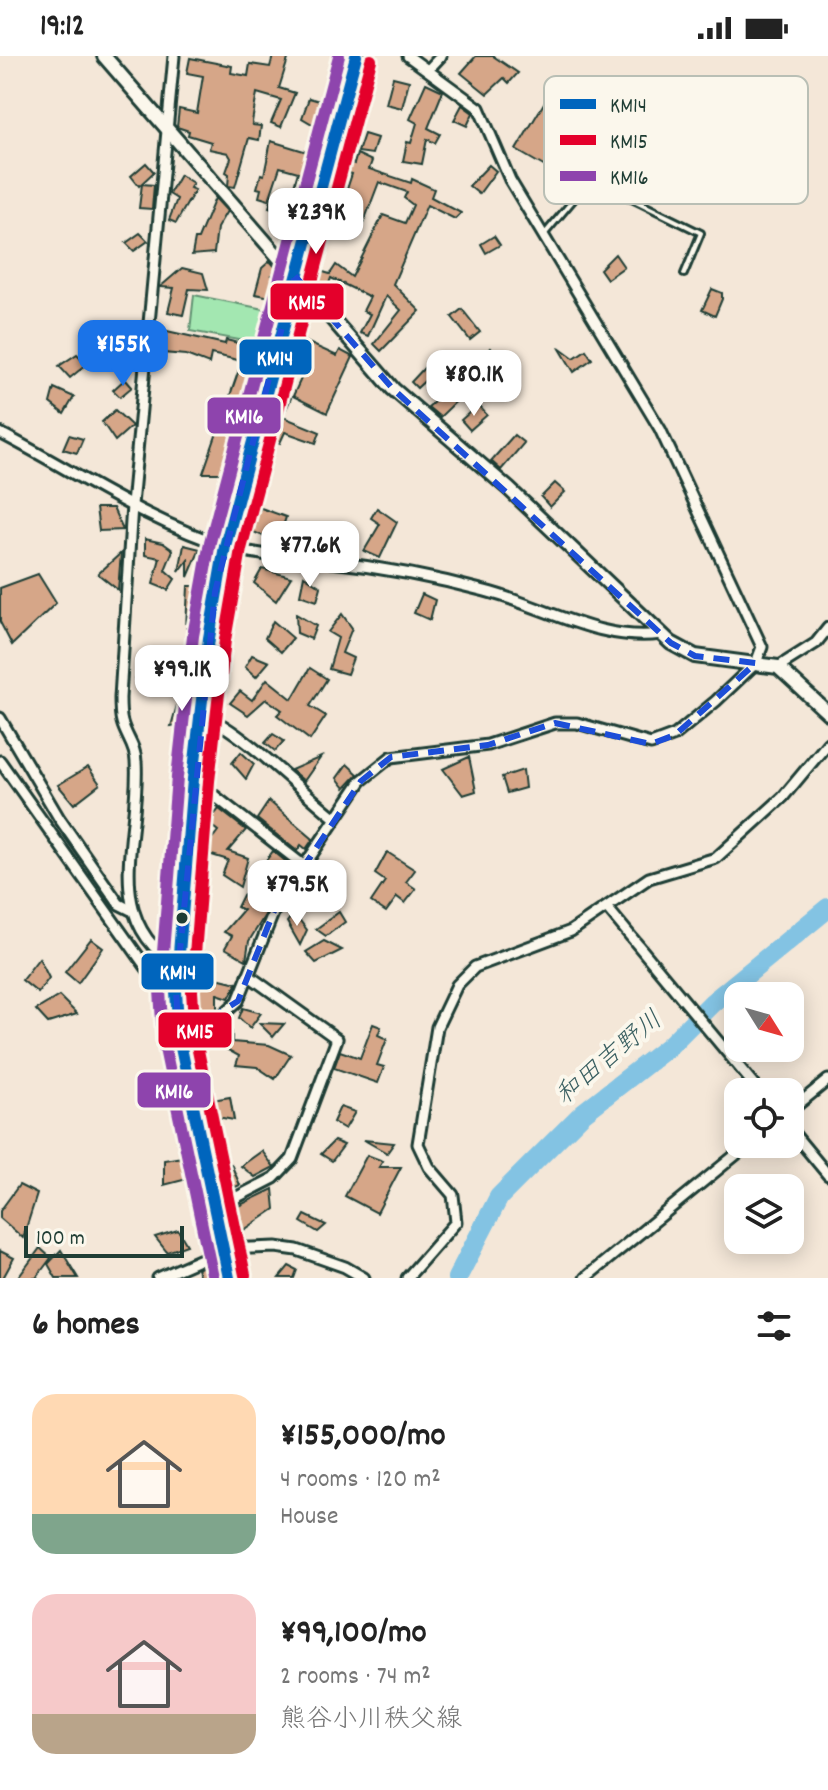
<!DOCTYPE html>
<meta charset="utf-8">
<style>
body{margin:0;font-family:Dekko,"Klee One",sans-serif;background:#f2f2f2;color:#222;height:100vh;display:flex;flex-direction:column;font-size:30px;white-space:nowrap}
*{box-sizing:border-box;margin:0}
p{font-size:26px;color:#767676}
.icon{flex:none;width:44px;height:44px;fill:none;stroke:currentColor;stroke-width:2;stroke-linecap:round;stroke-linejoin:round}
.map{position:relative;height:1222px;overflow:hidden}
.drawer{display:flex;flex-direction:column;background:#fff;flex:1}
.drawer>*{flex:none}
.needle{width:52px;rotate:127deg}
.tools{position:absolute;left:724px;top:926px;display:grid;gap:16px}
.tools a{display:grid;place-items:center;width:80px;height:80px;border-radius:16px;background:#fff;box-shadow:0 4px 20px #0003;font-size:40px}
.scale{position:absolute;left:24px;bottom:20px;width:160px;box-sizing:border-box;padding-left:8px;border:4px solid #1f3d34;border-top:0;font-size:22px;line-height:28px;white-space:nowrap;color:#1f3d34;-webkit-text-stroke:6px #fbf7ec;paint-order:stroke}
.price{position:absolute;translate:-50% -68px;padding:0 18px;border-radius:16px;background:#fff;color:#222;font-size:26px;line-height:52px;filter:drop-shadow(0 2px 4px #0008)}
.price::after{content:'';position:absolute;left:50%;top:48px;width:24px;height:18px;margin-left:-12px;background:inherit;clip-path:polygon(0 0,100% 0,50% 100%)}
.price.current{background:#1a73e8;color:#fff}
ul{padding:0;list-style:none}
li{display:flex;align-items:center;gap:24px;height:200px;padding:0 32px}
li span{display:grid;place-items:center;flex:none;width:224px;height:160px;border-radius:24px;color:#555}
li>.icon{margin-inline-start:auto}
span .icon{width:96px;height:96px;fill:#fffc;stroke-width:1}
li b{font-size:34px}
h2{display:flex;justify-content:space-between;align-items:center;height:96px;padding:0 32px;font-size:34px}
.status{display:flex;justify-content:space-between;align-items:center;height:56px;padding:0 40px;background:#fff;direction:ltr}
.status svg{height:22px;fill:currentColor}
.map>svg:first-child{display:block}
.green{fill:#a3e7b1;stroke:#619272;stroke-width:2}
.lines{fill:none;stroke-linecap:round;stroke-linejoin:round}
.river{stroke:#83c3e3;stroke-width:20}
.building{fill:#d6a688;stroke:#1f3d34;stroke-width:2}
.lane-casing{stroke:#1f3d34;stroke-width:10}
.street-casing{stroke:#1f3d34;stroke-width:15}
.secondary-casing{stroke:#1f3d34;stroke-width:18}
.primary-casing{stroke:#1f3d34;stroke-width:20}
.lane{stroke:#fbf7ec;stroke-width:4}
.street{stroke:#fbf7ec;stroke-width:9}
.secondary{stroke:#fbf7ec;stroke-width:12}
.primary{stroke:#fddcac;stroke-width:14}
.bus-1-casing{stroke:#fbf7ec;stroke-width:18}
.bus-2-casing{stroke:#fbf7ec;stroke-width:18}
.bus-3-casing{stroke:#fbf7ec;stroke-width:18}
.bus-1{stroke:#0065bd;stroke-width:12}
.bus-2{stroke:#e4002b;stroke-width:12}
.bus-3{stroke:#8e44ad;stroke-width:12}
.marked{fill:none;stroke:#1d4ed8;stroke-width:6;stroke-dasharray:16 10;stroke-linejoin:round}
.bus-dot{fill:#1f3d34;stroke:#fbf7ec;stroke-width:3}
.labels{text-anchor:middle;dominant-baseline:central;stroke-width:8;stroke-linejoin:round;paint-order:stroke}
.water-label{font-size:26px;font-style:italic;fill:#385e60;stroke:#fbf7ec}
.key{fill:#fbf7ec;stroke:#b9bfb5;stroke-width:2}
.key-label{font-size:22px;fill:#1f3d34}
.line-badge{stroke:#fbf7ec;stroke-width:3}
.badge-label{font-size:22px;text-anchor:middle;font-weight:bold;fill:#fff}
</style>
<div class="status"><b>19:12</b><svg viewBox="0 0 49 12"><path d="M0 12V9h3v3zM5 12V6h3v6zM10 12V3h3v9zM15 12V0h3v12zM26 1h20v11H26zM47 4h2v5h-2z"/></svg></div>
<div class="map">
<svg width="828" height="1222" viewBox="0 0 828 1222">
<rect width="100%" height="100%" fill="#f4e7d8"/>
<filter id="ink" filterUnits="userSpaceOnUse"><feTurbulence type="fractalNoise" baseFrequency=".0125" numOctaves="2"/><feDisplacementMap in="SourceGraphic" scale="16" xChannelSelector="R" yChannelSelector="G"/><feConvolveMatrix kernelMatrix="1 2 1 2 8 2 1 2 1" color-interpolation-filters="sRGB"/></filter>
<g filter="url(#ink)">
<path class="green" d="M194,239L274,255L261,288L190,275Z"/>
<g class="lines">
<path class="river" d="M457,1222L499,1141L583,1057L668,991L712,947L828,852"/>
</g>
<g class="building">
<path d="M273,0H289L279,32L295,37L281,71L271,67L281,44L257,37L252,66L253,69L261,70L259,84L249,82L235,131L228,130L229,118L226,116L231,102L228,97L209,93L211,86L188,79L189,75L177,71L179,53L197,57L203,20L187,17L190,2L232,10L231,17L248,20L250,8L270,11Z"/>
<path d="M476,0H493L518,17L509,27L504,22L487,38L461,17Z"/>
<path d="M393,21L409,25L402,52L386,48Z"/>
<path d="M330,24L339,26L331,55L326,53L319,72L302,62L309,42L323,46Z"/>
<path d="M426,27L443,35L428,72L440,78L435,87L427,83L422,108L403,105L407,86L411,87L417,67L410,63Z"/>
<path d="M550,37L583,56L570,77L587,87L566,123L516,94Z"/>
<path d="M462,49L473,57L467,70L454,64Z"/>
<path d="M364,78L377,82L372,98L358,96Z"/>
<path d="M271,85L317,99L305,148L290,143L298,116L280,111L269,144L259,141L261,133L257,132L261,118L264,119Z"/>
<path d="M357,98L372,105L369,113L411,127L412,123L434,133L431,141L461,157L455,163L427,149L393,228L420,255L381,295L374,288L401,254L386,240L368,280L360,277L370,258L363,255L370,241L331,222L326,236L318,232L320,225L307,221L310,212L330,218L336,209L352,221L383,159L405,167L413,149L404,142L407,136L379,126L360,176L323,163L326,153L331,155L335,143L343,145L352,118L336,113L339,104L354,108Z"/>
<path d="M146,107L154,116L139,130L131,120Z"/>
<path d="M489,109L496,115L479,138L469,130Z"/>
<path d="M180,119L193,127L190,132L195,134L176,167L169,164L177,143L169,138Z"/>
<path d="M142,128L154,129L152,153L139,152Z"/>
<path d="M273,139L285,143L282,155L269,151Z"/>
<path d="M215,142L227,155L217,172L214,197L192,199L195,183H198Z"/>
<path d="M140,177L148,185L134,195L126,187Z"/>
<path d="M494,180L500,189L486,197L481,188Z"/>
<path d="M316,187L323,189L316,213L310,212Z"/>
<path d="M615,198L624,211L607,223L600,213Z"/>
<path d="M270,205L278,214L272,219L285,225L281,238L272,236L271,241L255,238L262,212Z"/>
<path d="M182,212L203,217L208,234L189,233L183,259L168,256L174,232L160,231Z"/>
<path d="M712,233L722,237V243L715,260L702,254Z"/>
<path d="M462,253L480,276L470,284L452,261Z"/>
<path d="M167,275L225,288L226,284L242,288L240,296L260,308L256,330L248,328L228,417H203L242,305L211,298L209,308L186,299L163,297Z"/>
<path d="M295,281L337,300L340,294L353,301L327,357L293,340L304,316L287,310Z"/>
<path d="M559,291L574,302L586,294L592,303L574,316Z"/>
<path d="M490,292L499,299L491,309L482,302Z"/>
<path d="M77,298L87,308L70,322L59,310Z"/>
<path d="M130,300L137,309L126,319L117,309Z"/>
<path d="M425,311L432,318L417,332L411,326Z"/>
<path d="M471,312L479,318L476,326L440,361L428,351L453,330L452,325L464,313L468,317Z"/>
<path d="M125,323L132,331L120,341L113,334Z"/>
<path d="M54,332L74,341L64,358L50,347Z"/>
<path d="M278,337L291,342L283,361L320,376L316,387L285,376L280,387L264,381L276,351L273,350Z"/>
<path d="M478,349L487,359L470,374L461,364Z"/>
<path d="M115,354L132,370L115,385L102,366Z"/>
<path d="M69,379L83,383L77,397L63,393Z"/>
<path d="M514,379L524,387L501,414L491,405Z"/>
<path d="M555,427L565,436L550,451L541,441Z"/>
<path d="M96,452H113L123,474L99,475Z"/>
<path d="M261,452L286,461L278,486L246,473Z"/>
<path d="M377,452L397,466L380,502L364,495L380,468L371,462Z"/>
<path d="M145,483L163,487L173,494L165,514L175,523L168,534L153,528L160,502L145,499Z"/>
<path d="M184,489L200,493L188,521V504L179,516Z"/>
<path d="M121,497L118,534L98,518Z"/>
<path d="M262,513L291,521L276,545L254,527Z"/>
<path d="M38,518L56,547L12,589L0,566V532Z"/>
<path d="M304,520L321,531L317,545L300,539Z"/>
<path d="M188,530H197V550L204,554L200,573L186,572Z"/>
<path d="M422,538L435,544L430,564L414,557Z"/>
<path d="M296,558L316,570L311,583L297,577Z"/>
<path d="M342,558L352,572L342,597L353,602L347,618L329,613L338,582L328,576Z"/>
<path d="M273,565L293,582L281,596L265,582Z"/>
<path d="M252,599L269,606L256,621L245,611Z"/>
<path d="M170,603L174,627L135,624L140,607Z"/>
<path d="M310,612L327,623L310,650L326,660L310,684L277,659L282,654L266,643L248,659L230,647L240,635L252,644L267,623L292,643Z"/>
<path d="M179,642L191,648L189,667L171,670Z"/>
<path d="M273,678L284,685L275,695L265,687Z"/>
<path d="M241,696L254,708L246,723L232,707Z"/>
<path d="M321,701L304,725L291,714Z"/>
<path d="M469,701L476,735L463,739L443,713Z"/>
<path d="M347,708L358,718L345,732L337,722Z"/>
<path d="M88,711L100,728L74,748L58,729Z"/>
<path d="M523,714L525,732L507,737L502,721Z"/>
<path d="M269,745L313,783L306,793L301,789L297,795L257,763Z"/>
<path d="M219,753L246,774L228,795L248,802L240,831L222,819L228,804L202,796L218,775L208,767Z"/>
<path d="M273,795L294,812L249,885L246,904L225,892L232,880L224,876L243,854L237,851L243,839L262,848L265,816L260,813Z"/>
<path d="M387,796L415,814L406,826L416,833L405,847L397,841L386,856L371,846L385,825L375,818Z"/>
<path d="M339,856L345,866L326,880L316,873Z"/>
<path d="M294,857L307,874L300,889L287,866Z"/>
<path d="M91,883L103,892L78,927L65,916Z"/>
<path d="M324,885L342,894L316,907L306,896Z"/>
<path d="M192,896L210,897L208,920L237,927L229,942L217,938V954L212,959L188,967L197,916H194L195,910L191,909Z"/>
<path d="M39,902L49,922L38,937L22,924Z"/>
<path d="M59,940L77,958L48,967L36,954Z"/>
<path d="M243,952L261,957L250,972L239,962Z"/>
<path d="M259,967L284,968L273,981Z"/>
<path d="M373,968L381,971L378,979L387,983L377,1009L384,1011L378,1027L334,1012L340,995L360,1002Z"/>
<path d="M223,973L232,976V986L269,989L291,999L275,1023L257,1011L236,1009L239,1000L210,984Z"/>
<path d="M230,1041L234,1064L211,1060L212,1044Z"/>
<path d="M340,1051L355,1056L345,1073L333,1066Z"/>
<path d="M364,1084L394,1087L387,1097Z"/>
<path d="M334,1085L344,1089L332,1105L321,1098Z"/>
<path d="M262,1095L274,1111L255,1121L241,1110Z"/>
<path d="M367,1099L383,1105L379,1111H401L377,1157L345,1140Z"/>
<path d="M188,1100L191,1122L164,1129V1104Z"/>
<path d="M231,1108L240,1129L221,1137L218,1114Z"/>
<path d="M19,1129L37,1138L23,1182L0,1162V1155Z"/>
<path d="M273,1133L275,1153L244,1174L228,1155Z"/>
<path d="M305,1159L326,1169L318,1176L301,1166Z"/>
<path d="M178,1174L187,1189L167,1196L155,1181Z"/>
<path d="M40,1192L51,1202L36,1222H18Z"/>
<path d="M61,1194L78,1222H56L48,1208Z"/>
<path d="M0,1195L14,1202L3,1222H0Z"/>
<path d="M213,1206L218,1222H200L197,1213Z"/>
<path d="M289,1210L297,1214L294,1222H279Z"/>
</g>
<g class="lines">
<defs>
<path id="lane" d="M543,180L591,123L701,177L684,218"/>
<g id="street">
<path d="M174,0L132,449L120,642C120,650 120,659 122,666C126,681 136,691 136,706C141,776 99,863 177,909"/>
<path d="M428,14L441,0"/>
<path d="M0,377C74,415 147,466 228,491C260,500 291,501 324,505C378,511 433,521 485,535C541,549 602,587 661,578"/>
<path d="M778,611L816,587L828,572"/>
<path d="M200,659C232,665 304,738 334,761"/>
<path d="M0,662L59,762L119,848L131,854"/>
<path d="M0,705L146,911L160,928L176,935"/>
<path d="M193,723L303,809"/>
<path d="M608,853L760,1036"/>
<path d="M179,982L216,965L238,945L274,855L361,725L391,701L488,689L555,667H577L651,688L675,679L716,645L756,607L762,591L660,373L510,124L479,52L408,0"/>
<path d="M790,1055L828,1024"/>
<path d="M790,1073L828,1119"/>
<path d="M214,1153L274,1122L292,1103L337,983L248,919"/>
<path d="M158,1222L224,1193L276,1191L297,1194L345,1211L364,1222"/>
<path d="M407,1222L456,1166L453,1139L429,1111L418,1088L437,971L457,929L475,911L571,875L649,822L716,802L783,741L828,687"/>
<path d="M585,1222L749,1088"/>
</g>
<path id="secondary" d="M104,0L393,333L509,433L671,587L695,600L778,611L828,657"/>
<path id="primary" d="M229,1222L179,982L176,935L193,723L209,582L225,490L356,0"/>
</defs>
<use href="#lane" class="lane-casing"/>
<use href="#street" class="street-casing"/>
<use href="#secondary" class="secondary-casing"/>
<use href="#primary" class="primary-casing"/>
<use href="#lane" class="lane"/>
<use href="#street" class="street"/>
<use href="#secondary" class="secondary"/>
<use href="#primary" class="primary"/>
<defs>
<path id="bus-1" d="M229,1222L179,982L176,935L193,723L209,582L225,490L356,0"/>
<path id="bus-2" d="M245,1219L195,980L192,935L209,725L225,584L241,493L371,4"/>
<path id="bus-3" d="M213,1222L163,983L160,934L177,721L193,580L210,486L339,0"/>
</defs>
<use href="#bus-1" class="bus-1-casing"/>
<use href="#bus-2" class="bus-2-casing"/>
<use href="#bus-3" class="bus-3-casing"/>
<use href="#bus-1" class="bus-1"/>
<use href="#bus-2" class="bus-2"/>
<use href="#bus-3" class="bus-3"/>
</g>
</g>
<path class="marked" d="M295,220L393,333L671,587L695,600L756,607L675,679L651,688L555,667L488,689L391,701L361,725L274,855L238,945L179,982L176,935L215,536Z"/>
<circle class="bus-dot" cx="182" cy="862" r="7"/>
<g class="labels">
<g class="water-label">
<text transform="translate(610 1003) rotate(-40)">和田吉野川</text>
</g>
</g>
<rect x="544" y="20" width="264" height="128" rx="12" class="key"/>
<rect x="560" y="43" width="36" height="10" fill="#0065bd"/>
<rect x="560" y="79" width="36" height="10" fill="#e4002b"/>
<rect x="560" y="115" width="36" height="10" fill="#8e44ad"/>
<g class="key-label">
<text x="610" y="56">KM14</text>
<text x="610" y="92">KM15</text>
<text x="610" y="128">KM16</text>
</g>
<g class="line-badge">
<rect x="269" y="226" width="76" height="39" rx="8" fill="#e4002b"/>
<rect x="238" y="282" width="75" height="38" rx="8" fill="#0065bd"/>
<rect x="206" y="340" width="76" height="39" rx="8" fill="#8e44ad"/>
<rect x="140" y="896" width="75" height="39" rx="8" fill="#0065bd"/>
<rect x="157" y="955" width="76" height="38" rx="8" fill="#e4002b"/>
<rect x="136" y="1015" width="76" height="38" rx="8" fill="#8e44ad"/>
</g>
<g class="badge-label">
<text x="307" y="253">KM15</text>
<text x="275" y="309">KM14</text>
<text x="244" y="367">KM16</text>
<text x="178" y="923">KM14</text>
<text x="195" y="982">KM15</text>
<text x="174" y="1042">KM16</text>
</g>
</svg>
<div class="tools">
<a><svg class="needle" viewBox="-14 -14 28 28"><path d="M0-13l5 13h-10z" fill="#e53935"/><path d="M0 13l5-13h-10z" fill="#767676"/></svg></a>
<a><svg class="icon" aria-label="locate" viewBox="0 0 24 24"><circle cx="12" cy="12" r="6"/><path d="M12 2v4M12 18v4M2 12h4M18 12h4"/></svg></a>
<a><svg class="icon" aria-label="layers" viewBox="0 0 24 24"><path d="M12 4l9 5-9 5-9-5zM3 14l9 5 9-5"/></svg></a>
</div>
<div class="scale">100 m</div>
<b class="price" style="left:316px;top:200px">¥239K</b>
<b class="price current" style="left:123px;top:332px">¥155K</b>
<b class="price" style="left:474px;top:362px">¥80.1K</b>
<b class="price" style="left:310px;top:533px">¥77.6K</b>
<b class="price" style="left:182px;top:657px">¥99.1K</b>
<b class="price" style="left:297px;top:872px">¥79.5K</b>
</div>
<section class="drawer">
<h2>6 homes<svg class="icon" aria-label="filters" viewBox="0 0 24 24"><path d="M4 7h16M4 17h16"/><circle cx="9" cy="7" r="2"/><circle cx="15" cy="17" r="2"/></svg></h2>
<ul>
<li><span style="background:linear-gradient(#ffd9b3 75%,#7fa58c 0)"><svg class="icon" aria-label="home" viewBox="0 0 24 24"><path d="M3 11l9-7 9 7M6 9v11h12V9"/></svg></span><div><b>¥155,000/mo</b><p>4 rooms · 120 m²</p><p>House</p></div></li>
<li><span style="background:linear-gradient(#f6c9c9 75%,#b9a48a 0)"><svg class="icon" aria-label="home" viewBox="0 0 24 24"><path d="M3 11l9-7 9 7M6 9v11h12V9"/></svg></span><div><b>¥99,100/mo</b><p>2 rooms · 74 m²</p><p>熊谷小川秩父線</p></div></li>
</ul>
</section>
